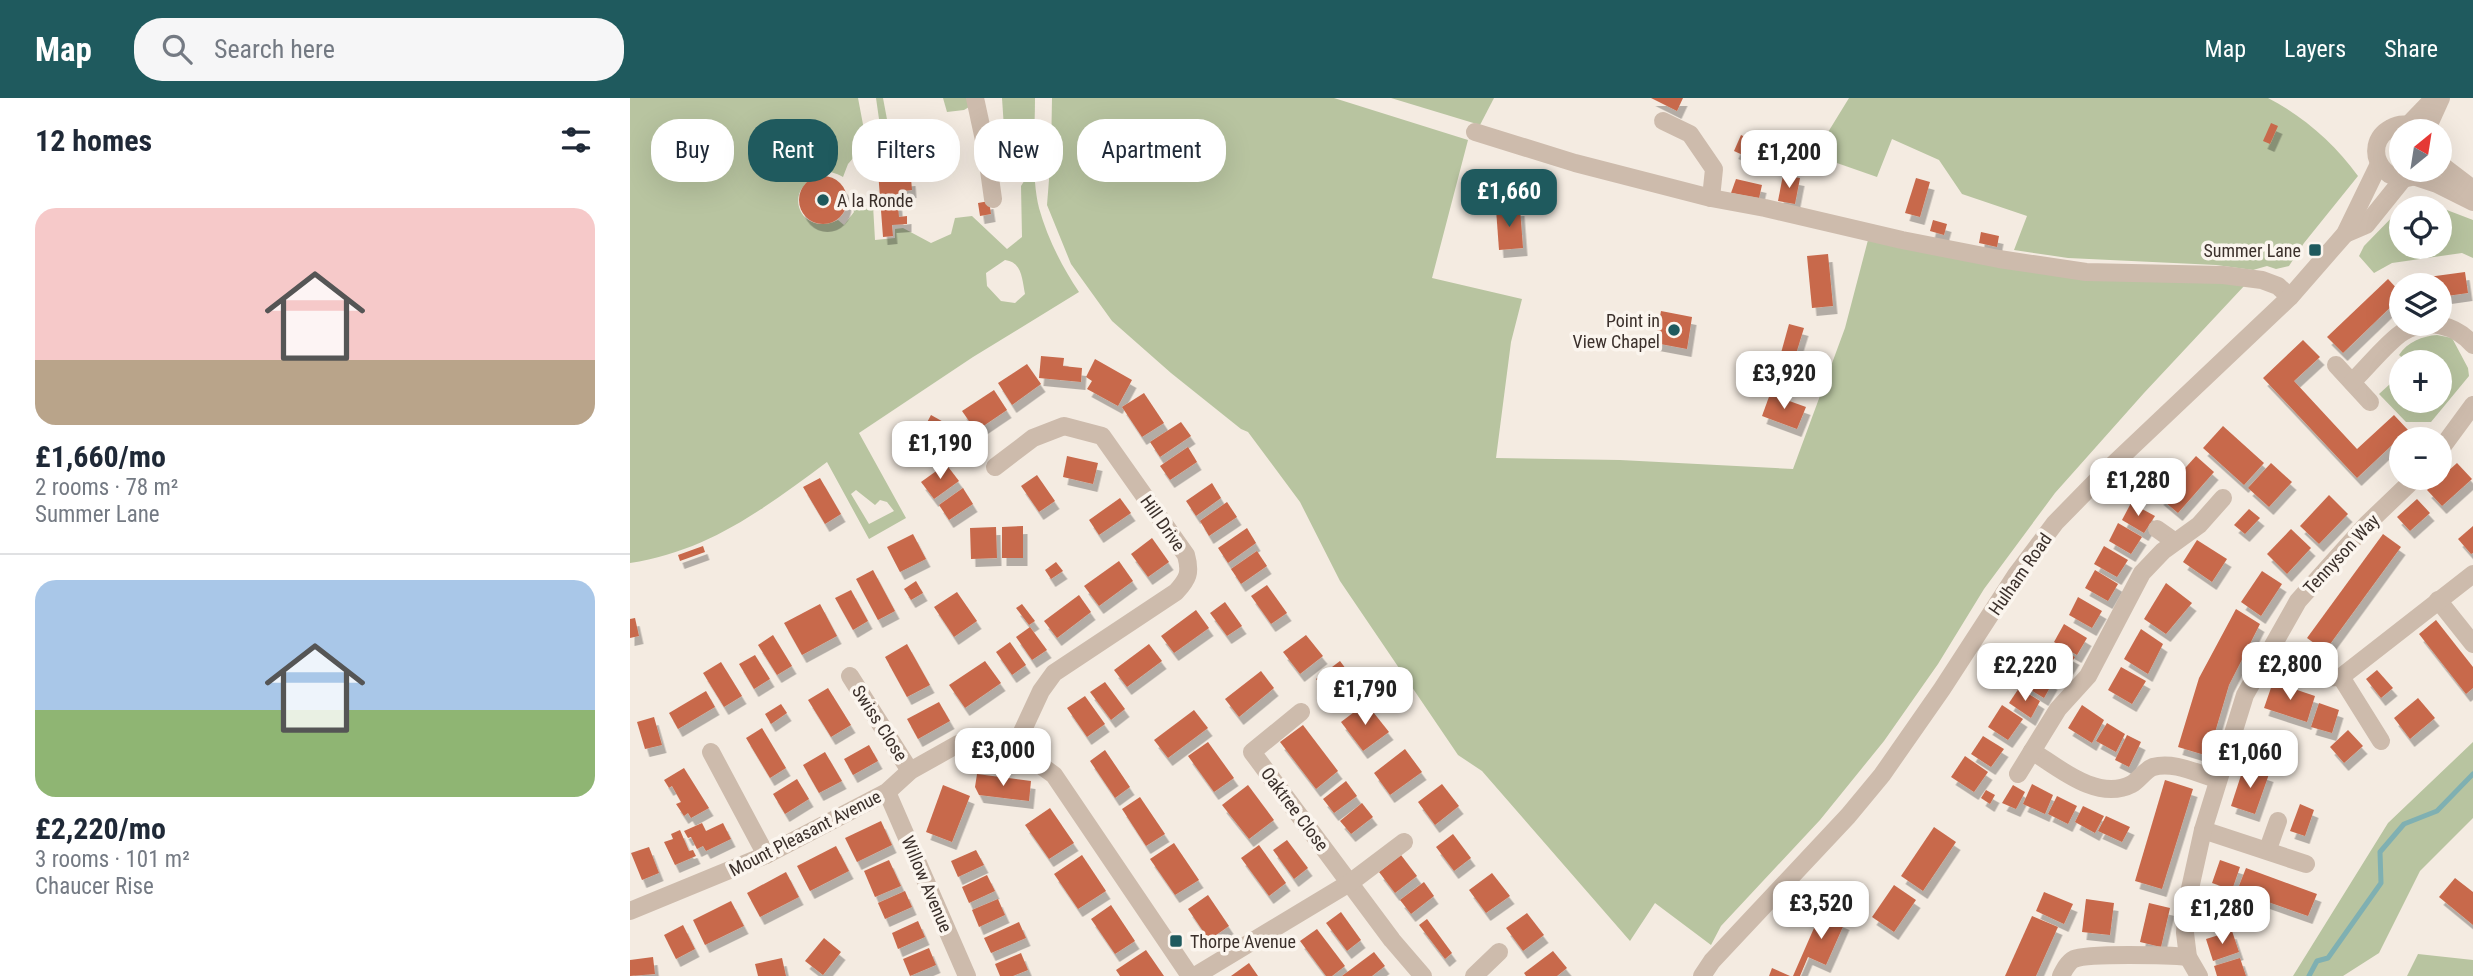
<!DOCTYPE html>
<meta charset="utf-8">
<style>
body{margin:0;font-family:"Roboto Condensed",sans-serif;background:#f6f6f7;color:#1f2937;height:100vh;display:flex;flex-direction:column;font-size:26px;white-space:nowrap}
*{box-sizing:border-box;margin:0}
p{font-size:23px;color:#747a83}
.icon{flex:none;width:38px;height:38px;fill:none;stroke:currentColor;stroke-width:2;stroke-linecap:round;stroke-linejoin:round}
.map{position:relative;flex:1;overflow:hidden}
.sheet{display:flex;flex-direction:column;background:#fff;width:630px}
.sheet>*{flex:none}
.guide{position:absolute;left:21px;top:21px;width:665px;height:63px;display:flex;gap:14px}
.needle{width:46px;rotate:30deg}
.controls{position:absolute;left:1759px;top:21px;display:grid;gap:14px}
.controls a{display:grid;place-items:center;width:63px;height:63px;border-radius:50%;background:#fff;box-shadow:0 7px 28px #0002;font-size:35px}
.price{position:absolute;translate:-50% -60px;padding:0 16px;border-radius:14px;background:#fff;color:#222;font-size:23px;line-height:46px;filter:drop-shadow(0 2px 4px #0008)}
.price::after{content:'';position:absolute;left:50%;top:42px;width:21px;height:16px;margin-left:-10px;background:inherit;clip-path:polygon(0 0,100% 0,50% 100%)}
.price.active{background:#1f5a5e;color:#fff}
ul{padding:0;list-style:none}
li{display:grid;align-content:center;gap:14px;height:371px;padding:0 35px}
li+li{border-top:2px solid #e0e1e3}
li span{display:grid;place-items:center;height:217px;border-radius:21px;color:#555}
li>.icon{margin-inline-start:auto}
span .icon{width:126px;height:126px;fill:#fffc;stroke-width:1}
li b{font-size:30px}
h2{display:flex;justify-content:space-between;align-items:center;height:84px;padding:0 35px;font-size:30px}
.chip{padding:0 24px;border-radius:28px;background:#fff;box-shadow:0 7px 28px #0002;font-size:24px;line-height:63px}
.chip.active{background:#1f5a5e;color:#fff}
header{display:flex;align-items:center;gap:42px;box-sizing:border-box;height:98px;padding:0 35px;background:#1f5a5e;color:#fff}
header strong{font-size:33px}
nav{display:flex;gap:38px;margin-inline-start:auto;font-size:24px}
.search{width:490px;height:63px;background:#f6f6f7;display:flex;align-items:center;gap:18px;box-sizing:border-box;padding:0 24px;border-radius:28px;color:#747a83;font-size:26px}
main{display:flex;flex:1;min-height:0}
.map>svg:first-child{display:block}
.green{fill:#b8c4a0;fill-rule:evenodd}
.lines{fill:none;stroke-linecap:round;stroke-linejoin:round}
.stream{stroke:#7fb0b2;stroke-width:5}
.building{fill:#c8694b;filter:url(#shadow)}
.minor{stroke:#cdbbac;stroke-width:18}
.poi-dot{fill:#1f5a5e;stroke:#fbf5ee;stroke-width:2.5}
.labels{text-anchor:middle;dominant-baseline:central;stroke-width:7;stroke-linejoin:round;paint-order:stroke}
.poi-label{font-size:18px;fill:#3b302b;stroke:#fbf5ee;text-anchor:start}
.street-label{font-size:18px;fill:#3b302b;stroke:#fbf5ee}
</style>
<header>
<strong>Map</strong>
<div class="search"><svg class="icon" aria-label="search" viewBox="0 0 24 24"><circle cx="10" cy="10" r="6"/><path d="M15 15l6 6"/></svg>Search here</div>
<nav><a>Map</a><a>Layers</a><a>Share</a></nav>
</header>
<main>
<section class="sheet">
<h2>12 homes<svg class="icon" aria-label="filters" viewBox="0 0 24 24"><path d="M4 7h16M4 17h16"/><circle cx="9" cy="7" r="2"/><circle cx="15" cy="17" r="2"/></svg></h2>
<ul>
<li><span style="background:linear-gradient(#f6c9c9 70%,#b9a48a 0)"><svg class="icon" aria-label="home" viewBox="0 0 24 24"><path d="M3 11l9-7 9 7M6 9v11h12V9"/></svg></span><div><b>£1,660/mo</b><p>2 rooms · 78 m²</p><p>Summer Lane</p></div></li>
<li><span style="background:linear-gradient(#a9c7e8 60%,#8fb573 0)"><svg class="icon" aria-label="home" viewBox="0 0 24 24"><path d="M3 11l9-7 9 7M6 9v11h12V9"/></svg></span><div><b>£2,220/mo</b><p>3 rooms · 101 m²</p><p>Chaucer Rise</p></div></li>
</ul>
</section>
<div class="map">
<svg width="1843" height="878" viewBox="0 0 1843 878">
<defs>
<filter id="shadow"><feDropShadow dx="4.5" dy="8" stdDeviation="0" flood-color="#0004"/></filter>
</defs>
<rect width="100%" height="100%" fill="#f4ebe1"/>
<g class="green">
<path d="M0,0H228L235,37L231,51L218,66L213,79C201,73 199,73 188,78C150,93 172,140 208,122L214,127L224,114L222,109L230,106L243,107L245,142L265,140V131L273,130L301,145L321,136L325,120L342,118L377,151L392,139L391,88L398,77L368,63L363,49L374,30L372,0H405C405,34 401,77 409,110C417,139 432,169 449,194L343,259L229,335L276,420L239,441L197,364C135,410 79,453 0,465ZM375,162C392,164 392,181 395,196L385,205L371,203L357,188L356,175ZM226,392L245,407L250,402L257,404L264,413L239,426L221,396Z"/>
<path d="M246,0H253L259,32L276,30L273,47L254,56Z"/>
<path d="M313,0H354L334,12L317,14Z"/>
<path d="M422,0H704L838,42L802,180L892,201L881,244L866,360L990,362L1163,371L1215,230L1238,142L1615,187L1514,295L1425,395L1354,491L1308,566L1254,643L1190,722L1091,828L1081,847L1025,805L1000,843L852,673L828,657L710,483L670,404L618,334L611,331L541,275L482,223L441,166L417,107L421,56Z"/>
<path d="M761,0H864L850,27Z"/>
<path d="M1219,0H1638C1673,18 1705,46 1728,78L1674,145L1659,168L1646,171L1637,168L1623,172L1586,167L1438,160L1384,152L1397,118L1332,96L1309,62L1262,41L1247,79L1184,57Z"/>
<path d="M1771,41V66L1764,63L1760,53L1764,44Z"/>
<path d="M1796,104L1843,122V160L1832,155L1762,165L1744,175L1729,158L1734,148L1773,108ZM1771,110H1810V149H1771Z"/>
<path d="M1807,237L1822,240L1838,270L1839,278L1801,324H1776L1749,296L1771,276V303H1810V264H1777L1769,257C1777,244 1793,238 1807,237Z"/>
<path d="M1843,644V720L1790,773L1749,855L1713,878H1663L1758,725Z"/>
<path d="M1788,856L1843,862V878H1777Z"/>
</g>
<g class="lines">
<path class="stream" d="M1679,878L1687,863L1698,860L1751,785L1750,754L1774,726L1807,713L1843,676"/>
</g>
<g class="building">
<path d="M1021,0H1053L1047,13Z"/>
<path d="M1641,25L1648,28L1640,46L1633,43Z"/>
<path d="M1111,37L1123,43L1115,58L1104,53Z"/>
<path d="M266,71L267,81L281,80L282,92L273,93V98H267L269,119L277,118V126L262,127L263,138L253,139L248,73Z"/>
<path d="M1153,77L1170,80L1165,106L1148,103Z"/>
<circle cx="193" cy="102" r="24"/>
<path d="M1286,80L1300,84L1290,119L1275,115Z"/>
<path d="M1106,81L1132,87L1129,100L1101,95Z"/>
<path d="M359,103L361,116L350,118L348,105Z"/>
<path d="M890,110L893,150L869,152L866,111Z"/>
<path d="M1303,122L1317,126L1314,137L1300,133Z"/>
<path d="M1351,134L1369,138L1367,149L1349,145Z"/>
<path d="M1198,156L1203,208L1182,210L1177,158Z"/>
<path d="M1835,174L1838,195L1810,199V187H1777L1776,182Z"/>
<path d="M1758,181L1771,195V199L1713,255L1697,239Z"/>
<path d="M1031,213L1062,219L1057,251L1025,245Z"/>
<path d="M1159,226L1174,230L1165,259L1151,255Z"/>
<path d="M1673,242L1690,259L1664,283L1727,351L1764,317L1778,332L1727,380L1633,280Z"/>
<path d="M411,258L434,260L433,268L452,270L451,284L409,280Z"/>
<path d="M465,261L502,282L488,308L457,291L462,283L456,279Z"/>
<path d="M397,266L411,286L382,307L368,285Z"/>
<path d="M364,292L377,312L346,333L332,313Z"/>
<path d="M514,295L534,325L512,339L492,309Z"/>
<path d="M1140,296L1176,309L1167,331L1132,318Z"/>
<path d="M301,317L326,331L312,358L286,345Z"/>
<path d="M551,324L561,338L530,359L520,344Z"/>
<path d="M1593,328L1634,365L1614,387L1573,350Z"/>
<path d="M558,349L567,364L540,382L530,368Z"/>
<path d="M437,358L468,365L463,386L433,379Z"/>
<path d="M1566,358L1584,374L1548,415L1529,399Z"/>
<path d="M1641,365L1662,384L1639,409L1618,390Z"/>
<path d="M1827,365L1842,381L1812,408L1797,392Z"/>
<path d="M316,366L329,383L304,401L291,384Z"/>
<path d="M407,377L425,403L409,414L391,388Z"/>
<path d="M190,380L211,416L195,426L173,389Z"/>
<path d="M582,385L591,400L566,418L556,403Z"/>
<path d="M333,390L343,406L319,422L309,407Z"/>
<path d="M1699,397L1718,416L1689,446L1670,428Z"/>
<path d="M490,400L501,415L469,437L459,422Z"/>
<path d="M1787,401L1800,415L1780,433L1767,419Z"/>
<path d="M597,404L607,419L579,438L570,423Z"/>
<path d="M1501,405L1525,418L1514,435L1492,422Z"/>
<path d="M1619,411L1630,420L1615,436L1604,427Z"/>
<path d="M1488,425L1512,439L1501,456L1479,443Z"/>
<path d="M393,428V460H372V429Z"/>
<path d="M1843,428V455L1841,456L1828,441Z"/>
<path d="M366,429L367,460L341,461L340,430Z"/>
<path d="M617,430L626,445L598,465L588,450Z"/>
<path d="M1661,431L1681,450L1657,476L1637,456Z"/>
<path d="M283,436L296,461L270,474L257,449Z"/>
<path d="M1753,436L1771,449L1695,553L1677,540Z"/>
<path d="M522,440L539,464L518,479L501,456Z"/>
<path d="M1567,442L1597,461L1582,484L1553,464Z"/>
<path d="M73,448L75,454L50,463L48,457Z"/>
<path d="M1474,448L1498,462L1487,479L1464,466Z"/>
<path d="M627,453L637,468L611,486L601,471Z"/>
<path d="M489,463L503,483L469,508L454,488Z"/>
<path d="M426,464L433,473L421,481L415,472Z"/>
<path d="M243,472L265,513L248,522L226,481Z"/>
<path d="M1465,472L1488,486L1478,503L1455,490Z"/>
<path d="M1632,473L1652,486L1631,518L1611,504Z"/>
<path d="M286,483L293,495L281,502L274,491Z"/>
<path d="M1536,485L1562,505L1536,536L1514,521Z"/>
<path d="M637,487L657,515L641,526L621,498Z"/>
<path d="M221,492L238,523L223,532L205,500Z"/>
<path d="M327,494L347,523L324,539L304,509Z"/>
<path d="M449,497L461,514L427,540L414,523Z"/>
<path d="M1448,499L1472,513L1462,530L1439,517Z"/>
<path d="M595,504L612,528L597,538L580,515Z"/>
<path d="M190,506L207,538L172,557L154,525Z"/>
<path d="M392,506L405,523L399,527L386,510Z"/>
<path d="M1606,511L1630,526L1599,587L1578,658L1548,649L1569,580Z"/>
<path d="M566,512L579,530L544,555L531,538Z"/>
<path d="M5,520L9,538L0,540V521Z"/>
<path d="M1806,522L1843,569V590L1836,596L1789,536Z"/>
<path d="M1434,526L1457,540L1447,557L1424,544Z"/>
<path d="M400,529L417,552L402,562L386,539Z"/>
<path d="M1511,531L1533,546L1518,576L1494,561Z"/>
<path d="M143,537L162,568L147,577L128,547Z"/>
<path d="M676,537L693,558L670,576L653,554Z"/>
<path d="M380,544L396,567L382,577L366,554Z"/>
<path d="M277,546L300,587L277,599L255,559Z"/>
<path d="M519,546L532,563L497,589L484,572Z"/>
<path d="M1421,546L1445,559L1434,576L1412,561Z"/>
<path d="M125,557L140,581L124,591L109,566Z"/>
<path d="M355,563L371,585L335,610L319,587Z"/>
<path d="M710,563L725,583L701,601L686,581Z"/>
<path d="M91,564L112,598L94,609L73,575Z"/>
<path d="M1491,569L1516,583L1502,606L1478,592Z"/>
<path d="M1401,570L1423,584L1414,600L1391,586Z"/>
<path d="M1747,572L1763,590L1751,600L1736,581Z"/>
<path d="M631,573L644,590L609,619L595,601Z"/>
<path d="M475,584L495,611L481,622L460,594Z"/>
<path d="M1643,584L1685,598L1677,624L1634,610Z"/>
<path d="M198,590L221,627L201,639L178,602Z"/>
<path d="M1389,590L1410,603L1401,620L1379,605Z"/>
<path d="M76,593L85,609L48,631L39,615Z"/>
<path d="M455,598L475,626L457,639L437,610Z"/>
<path d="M1788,600L1805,620L1780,641L1764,620Z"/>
<path d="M309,604L320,623L288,641L277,621Z"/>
<path d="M736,605L759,634L733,653L711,624Z"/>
<path d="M1689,605L1709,612L1702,635L1681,629Z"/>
<path d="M151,606L157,615L141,626L135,616Z"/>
<path d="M1372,607L1393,621L1378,642L1358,629Z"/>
<path d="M1452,607L1474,622L1462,645L1438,630Z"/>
<path d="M564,612L578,630L538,660L524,642Z"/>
<path d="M24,619L32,647L15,651L7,624Z"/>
<path d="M1477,625L1495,636L1486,654L1466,643Z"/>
<path d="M673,627L708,673L686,691L650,644Z"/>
<path d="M132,630L156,670L140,680L116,640Z"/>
<path d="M1718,632L1733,648L1714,665L1700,649Z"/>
<path d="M1497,637L1511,644L1499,669L1485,662Z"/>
<path d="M1353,638L1374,651L1361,669L1341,656Z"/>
<path d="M578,644L604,680L584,694L558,658Z"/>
<path d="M1620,644L1644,653L1640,666L1615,658Z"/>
<path d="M239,647L248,663L223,677L214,661Z"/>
<path d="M775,651L792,674L760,697L744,675Z"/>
<path d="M475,652L500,689L485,700L460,663Z"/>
<path d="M195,654L212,683L189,695L173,667Z"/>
<path d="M1335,658L1358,674L1344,694L1321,679Z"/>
<path d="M1614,668L1639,676L1625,716L1601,708Z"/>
<path d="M54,670L79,710L61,720L58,715L54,718L46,706L51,704L42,688L39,690L34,682Z"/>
<path d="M347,676L401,683L399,703L349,697L345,689Z"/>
<path d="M167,681L179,701L155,716L143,696Z"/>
<path d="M1535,682L1563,691L1532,791L1505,783Z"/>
<path d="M716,683L727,698L704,715L693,701Z"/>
<path d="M812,686L829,708L805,727L788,704Z"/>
<path d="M1402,686L1423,697L1415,716L1393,706Z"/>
<path d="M313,687L340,698L322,744L296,734Z"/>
<path d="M618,687L644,722L619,741L592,707Z"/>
<path d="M1383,687L1395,694L1386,711L1372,705Z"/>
<path d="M1356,692L1365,697L1360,706L1351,700Z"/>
<path d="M1427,698L1447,708L1438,726L1418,716Z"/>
<path d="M510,699L535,736L516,748L492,711Z"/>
<path d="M732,705L743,719L721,736L710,723Z"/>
<path d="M1670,706L1684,712L1675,738L1660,733Z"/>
<path d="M1453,708L1474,718L1465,735L1445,724Z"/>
<path d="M420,710L444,745L419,761L395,727Z"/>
<path d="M1476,718L1500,729L1492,744L1468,733Z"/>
<path d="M251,723L262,747L227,764L215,740Z"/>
<path d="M72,725L76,733L93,725L101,741L76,753L73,748L67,751L61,739L58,740L54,733Z"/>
<path d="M1304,729L1326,744L1293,793L1271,778Z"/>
<path d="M50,732L59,753L63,752L66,758L45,767L34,744L43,741L41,736Z"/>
<path d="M823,736L841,760L824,773L806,749Z"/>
<path d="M657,742L678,770L664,781L643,752Z"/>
<path d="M544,745L569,782L545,797L520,761Z"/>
<path d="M629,747L656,785L639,798L611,760Z"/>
<path d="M206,748L219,773L180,793L167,768Z"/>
<path d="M19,749L29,775L12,782L1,755Z"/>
<path d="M346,752L354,767L328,779L321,763Z"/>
<path d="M452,757L476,793L448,811L424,776Z"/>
<path d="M771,757L787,778L765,795L749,774Z"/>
<path d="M259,762L271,788L245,799L234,773Z"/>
<path d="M1590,762L1610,769L1602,792L1582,785Z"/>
<path d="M1616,770L1687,796L1678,818L1607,793Z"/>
<path d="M156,774L169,799L130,819L117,795Z"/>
<path d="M862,775L880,798L856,815L839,792Z"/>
<path d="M357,777L365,793L339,805L332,789Z"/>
<path d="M1825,780L1843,794V827L1809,799Z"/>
<path d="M794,784L804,798L781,816L770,802Z"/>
<path d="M1264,787L1286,802L1264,834L1242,819Z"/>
<path d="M275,793L282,809L255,821L248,805Z"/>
<path d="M1414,794L1443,806L1434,826L1406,813Z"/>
<path d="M578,797L599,828L579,842L558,811Z"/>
<path d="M368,801L375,817L349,829L342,812Z"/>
<path d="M1456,801L1484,805L1480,837L1452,834Z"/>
<path d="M101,803L114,828L75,847L63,822Z"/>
<path d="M1519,805L1540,810L1531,849L1510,844Z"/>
<path d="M481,807L505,843L485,856L461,821Z"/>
<path d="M711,814L731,842L717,853L696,825Z"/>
<path d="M1191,814L1215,824L1196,867L1178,859L1170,878H1163Z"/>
<path d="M897,815L914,837L893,853L876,830Z"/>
<path d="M1402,818L1428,829L1406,878H1375Z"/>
<path d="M797,821L822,855L815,861L789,827Z"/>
<path d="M288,823L295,839L268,851L262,835Z"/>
<path d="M389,824L396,840L361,855L354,840Z"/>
<path d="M53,827L65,851L46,861L34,837Z"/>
<path d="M687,831L715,868L702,878H696L670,843Z"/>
<path d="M1602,833L1609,854L1583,863L1576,841Z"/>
<path d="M194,840L211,854L193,877L175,863Z"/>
<path d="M299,850L306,867L280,878L273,861Z"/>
<path d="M516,852L534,878H490L486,872Z"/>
<path d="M923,853L937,870L927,878H896L894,875Z"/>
<path d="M744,854L755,868L742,878H712Z"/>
<path d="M391,855L398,872L383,878H370L365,866Z"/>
<path d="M23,859L25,876L0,878V862Z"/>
<path d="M152,860L156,878H128L125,866Z"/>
<path d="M1610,860L1616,878H1587L1584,868Z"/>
<path d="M619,865L628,878H601Z"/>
<path d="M1142,870L1160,878H1139Z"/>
</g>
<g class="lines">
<g class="minor">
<path d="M345,0L356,51L363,101"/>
<path d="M1033,23L1060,36L1084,71L1081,100"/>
<path d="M1779,26L1804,0"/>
<path d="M1792,33C1782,26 1771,24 1761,30C1727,48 1757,100 1795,72"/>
<path d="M1796,33L1811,0"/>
<path d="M845,34L945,65L1081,100L1135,110L1272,142L1369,161L1456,174L1593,177L1632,182L1648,188L1660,199"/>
<path d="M1810,66L1843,91"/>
<path d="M1786,79L1807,86L1843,104"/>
<path d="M1715,136L1736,127L1773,81"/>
<path d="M1706,267L1740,304"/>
<path d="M1722,284C1736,271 1758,243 1773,234C1797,219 1826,227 1843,247"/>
<path d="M1810,352L1843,307"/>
<path d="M365,369L403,340L434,328L472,338L556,457C561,475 558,481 546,494L424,575L411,593L385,649"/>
<path d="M1527,431L1544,443"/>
<path d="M1808,502L1843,546"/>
<path d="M1633,564L1685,580L1711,579L1843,476"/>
<path d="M220,578L280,673"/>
<path d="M1711,579L1751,643"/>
<path d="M671,614L622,654L762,842L793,878"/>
<path d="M1402,653C1429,670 1468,704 1502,686C1509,682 1515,672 1523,669C1544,663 1568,676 1587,681"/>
<path d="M81,654L136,757"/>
<path d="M1388,676L1428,611L1458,578L1512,475L1533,453L1569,427L1593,400"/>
<path d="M257,694L337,878"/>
<path d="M1573,732L1676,766"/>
<path d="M1638,751L1648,723"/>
<path d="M0,813L136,757L257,694L280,673L328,646L351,641L385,649L424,677L560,878"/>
<path d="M565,878L721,784L774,744"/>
<path d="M844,878L869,854"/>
<path d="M1072,878L1082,863L1218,718L1252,677L1312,591L1386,477L1425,425L1471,378L1660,199L1715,136L1749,66"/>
<path d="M1431,878C1434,872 1438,864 1444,861C1457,855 1540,857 1558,859"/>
<path d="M1569,878L1558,859L1555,835L1557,804L1573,732L1615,597L1668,503L1737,426L1785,380"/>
</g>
</g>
<g class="poi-dot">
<circle cx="193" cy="102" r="7"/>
<rect x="1678" y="145" width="14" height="14" rx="3.5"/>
<circle cx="1044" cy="232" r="7"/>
<rect x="539" y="836" width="14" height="14" rx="3.5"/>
</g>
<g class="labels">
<g class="poi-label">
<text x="207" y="102">A la Ronde</text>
<text x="1671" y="152" text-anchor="end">Summer Lane</text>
<text x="1030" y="222" text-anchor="end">Point in<tspan x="1030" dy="21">View Chapel</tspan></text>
<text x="560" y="843">Thorpe Avenue</text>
</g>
<g class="street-label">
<text transform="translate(533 425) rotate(55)">Hill Drive</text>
<text transform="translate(1711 456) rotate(-47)">Tennyson Way</text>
<text transform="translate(1390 476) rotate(-55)">Hulham Road</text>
<text transform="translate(250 625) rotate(57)">Swiss Close</text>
<text transform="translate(665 711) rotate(53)">Oaktree Close</text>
<text transform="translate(175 735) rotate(-27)">Mount Pleasant Avenue</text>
<text transform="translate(297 786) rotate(67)">Willow Avenue</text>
</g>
</g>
</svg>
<div class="controls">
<a><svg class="needle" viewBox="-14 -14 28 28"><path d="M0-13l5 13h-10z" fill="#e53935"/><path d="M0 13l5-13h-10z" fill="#747a83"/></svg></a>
<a><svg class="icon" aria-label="locate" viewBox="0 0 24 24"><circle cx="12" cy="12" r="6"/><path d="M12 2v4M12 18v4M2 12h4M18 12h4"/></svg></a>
<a><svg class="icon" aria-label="layers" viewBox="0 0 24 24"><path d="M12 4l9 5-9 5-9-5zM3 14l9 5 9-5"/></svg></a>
<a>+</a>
<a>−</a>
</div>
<b class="price" style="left:1159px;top:92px">£1,200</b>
<b class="price active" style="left:879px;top:131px">£1,660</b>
<b class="price" style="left:1154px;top:313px">£3,920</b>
<b class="price" style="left:310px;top:383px">£1,190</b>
<b class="price" style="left:1508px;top:420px">£1,280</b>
<b class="price" style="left:1660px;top:604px">£2,800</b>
<b class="price" style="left:1395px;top:605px">£2,220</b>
<b class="price" style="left:735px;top:629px">£1,790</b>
<b class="price" style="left:373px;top:690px">£3,000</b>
<b class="price" style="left:1620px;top:692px">£1,060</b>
<b class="price" style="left:1191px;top:843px">£3,520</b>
<b class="price" style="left:1592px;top:848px">£1,280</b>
<div class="guide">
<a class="chip">Buy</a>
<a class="chip active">Rent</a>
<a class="chip">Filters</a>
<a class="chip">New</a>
<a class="chip">Apartment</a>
</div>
</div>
</main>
